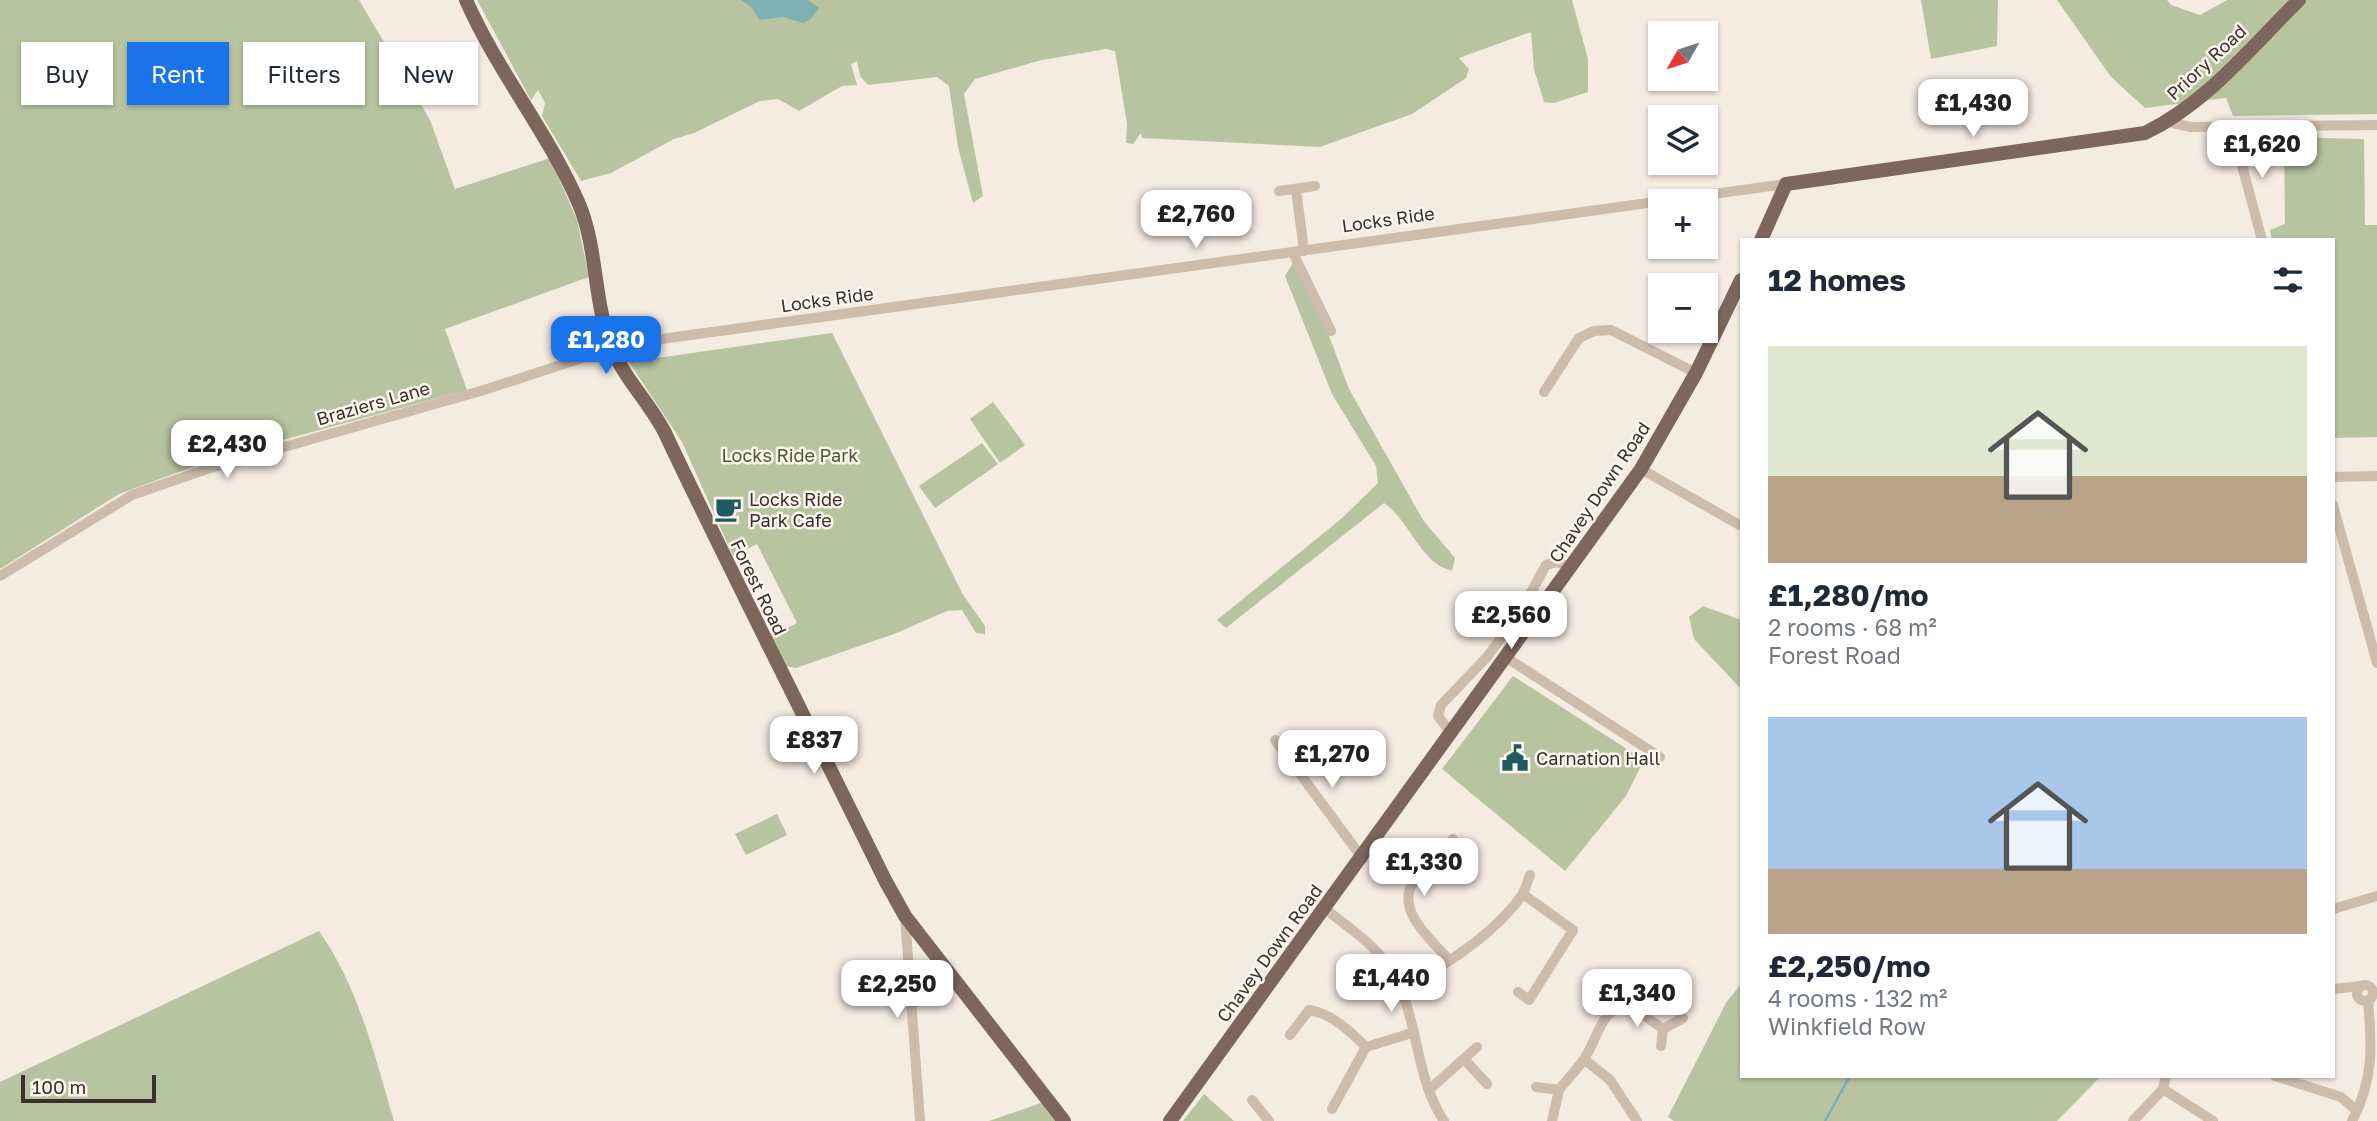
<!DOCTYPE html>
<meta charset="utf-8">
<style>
body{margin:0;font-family:"Golos Text",sans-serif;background:#f6f6f7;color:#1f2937;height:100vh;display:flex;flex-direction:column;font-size:26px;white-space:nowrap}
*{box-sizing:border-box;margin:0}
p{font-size:23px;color:#747a83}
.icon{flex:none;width:38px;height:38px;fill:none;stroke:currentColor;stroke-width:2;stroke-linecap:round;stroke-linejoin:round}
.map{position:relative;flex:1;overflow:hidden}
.side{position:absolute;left:1740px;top:238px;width:595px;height:840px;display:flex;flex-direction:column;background:#fff;border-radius:0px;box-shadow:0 2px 5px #0004}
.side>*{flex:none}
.banner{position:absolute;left:21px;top:42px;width:665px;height:63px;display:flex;gap:14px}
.needle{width:46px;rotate:231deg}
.buttons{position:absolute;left:1648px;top:21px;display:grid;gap:14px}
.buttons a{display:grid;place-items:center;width:70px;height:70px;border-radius:0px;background:#fff;box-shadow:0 2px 5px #0004;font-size:35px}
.scale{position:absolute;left:21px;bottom:18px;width:135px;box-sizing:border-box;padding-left:7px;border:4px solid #3b302b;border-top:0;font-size:19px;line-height:24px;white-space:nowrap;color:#3b302b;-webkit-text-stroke:5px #fbf5ee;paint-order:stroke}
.price{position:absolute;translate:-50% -60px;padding:0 16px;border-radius:14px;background:#fff;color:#222;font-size:23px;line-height:46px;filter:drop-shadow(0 2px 4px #0008)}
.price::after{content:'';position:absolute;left:50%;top:42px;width:21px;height:16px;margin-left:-10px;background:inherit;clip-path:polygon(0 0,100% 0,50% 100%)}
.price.active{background:#1a73e8;color:#fff}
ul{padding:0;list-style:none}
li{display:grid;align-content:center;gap:14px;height:371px;padding:0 28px}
li span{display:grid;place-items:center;height:217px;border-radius:0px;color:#555}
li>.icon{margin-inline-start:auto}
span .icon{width:126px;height:126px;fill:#fffc;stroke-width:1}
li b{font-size:30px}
h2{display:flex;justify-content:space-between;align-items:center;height:84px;padding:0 28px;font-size:30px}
.pill{padding:0 24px;border-radius:0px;background:#fff;box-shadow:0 2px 5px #0004;font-size:24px;line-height:63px}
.pill.active{background:#1a73e8;color:#fff}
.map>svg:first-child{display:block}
.green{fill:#b8c4a0}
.water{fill:#7fb0b2}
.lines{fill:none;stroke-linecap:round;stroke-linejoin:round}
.stream{stroke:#7fb0b2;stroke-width:2.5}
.minor{stroke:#cdbbac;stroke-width:10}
.major{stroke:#7d675c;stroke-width:14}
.labels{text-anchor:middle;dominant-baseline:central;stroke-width:5;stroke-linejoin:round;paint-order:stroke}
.street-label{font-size:18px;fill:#3b302b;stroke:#fbf5ee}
.park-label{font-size:18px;fill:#4a5a2e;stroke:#fbf5ee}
.poi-label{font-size:18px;fill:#3b302b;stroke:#fbf5ee;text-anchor:start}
</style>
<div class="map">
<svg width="2377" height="1121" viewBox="0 0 2377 1121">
<rect width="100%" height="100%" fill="#f4ebe1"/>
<g class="green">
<path d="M0,0H359L430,120L455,189L550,158L577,220L589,277L445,329L467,390L220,457L119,494L0,569Z"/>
<path d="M477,0H1572L1588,59V92L1554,103L1544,102L1534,69L1531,32L1459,58L1469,69L1466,78L1412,114L1320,147L1142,138L1141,133L1133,144L1126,143L1127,124L1115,51L1106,49L1042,60L975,79L964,94L983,196L973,203L958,147L949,86L937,77L868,85L860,76L857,61L851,64L857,85L842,86L799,111L778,99L760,101L694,133L674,139L611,173L581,181L542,116L545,103L538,90L531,100Z"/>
<path d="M1921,0H1998L1997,46L1931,59Z"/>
<path d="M2057,0H2167L2171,5L2200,15L2227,0H2377V114L2233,116L2226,98L2145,108L2111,77Z"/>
<path d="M2284,137L2364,139L2365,225H2377V437L2333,438V240H2272L2270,230L2285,224Z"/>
<path d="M1293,263L1305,272L1349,389L1423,520L1455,558L1452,571C1420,563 1411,522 1384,503L1226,628L1217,620L1341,519L1378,483L1376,466L1332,394L1285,276Z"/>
<path d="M832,333L962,593L985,626V634L976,633L962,610L947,611L894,634L796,668L786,666L771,636L797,623L757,544L733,556L682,442L629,362Z"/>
<path d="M993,402L1025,445L1000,463L970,419Z"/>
<path d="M982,443L998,464L935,508L919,486Z"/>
<path d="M1703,606L1741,620V689L1694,639L1689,617Z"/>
<path d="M1513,676L1644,760L1626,796L1565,871L1442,769Z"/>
<path d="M777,814L787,835L746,855L735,834Z"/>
<path d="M319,931C358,986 375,1056 394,1121H0V1082Z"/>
<path d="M1741,984V1076H2101L2057,1121H1674L1668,1117L1726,1003Z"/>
<path d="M1204,1094L1234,1121H1183Z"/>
<path d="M1041,1103L1055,1121H989Z"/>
</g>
<path class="water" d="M741,0H808L819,8L810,20L803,23L783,17L760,20L750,6Z"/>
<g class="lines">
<path class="stream" d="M1825,1121L1850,1076"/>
<g class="minor">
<path d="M2168,122L2191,127L2377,125"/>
<path d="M2232,128L2262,240"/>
<path d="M1296,189L1304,251"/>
<path d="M1279,191L1315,186"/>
<path d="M1293,253L1331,331"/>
<path d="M1544,392L1579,338L1594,331L1611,330L1696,373"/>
<path d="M1641,469L1741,526"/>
<path d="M2333,477L2377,476"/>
<path d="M2333,505L2377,663"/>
<path d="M0,576L132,495L207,469L484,390L625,344L1786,184"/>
<path d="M1507,658L1660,757"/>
<path d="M1451,733L1438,716L1441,705L1487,657L1521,611L1546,565L1556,562L1572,567"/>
<path d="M1275,740L1363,859"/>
<path d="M1523,894L1530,875"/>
<path d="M1325,909C1351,929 1380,948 1395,977C1419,1021 1415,1078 1444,1121"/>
<path d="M2333,909L2377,896"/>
<path d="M905,916L920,1121"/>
<path d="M1449,960C1431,939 1393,909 1415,880C1426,865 1441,854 1453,839"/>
<circle cx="2365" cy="993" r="8"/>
<path d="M1401,989C1445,966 1494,935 1523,894L1573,930L1529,1000L1518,992"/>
<path d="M2333,989L2361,986"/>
<path d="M1628,1004L1663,1029"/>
<path d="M1290,1035L1309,1010C1331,1013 1351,1032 1366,1047L1332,1109"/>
<path d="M1661,1046L1663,1029L1683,1018"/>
<path d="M1366,1047L1412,1033"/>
<path d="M1464,1059L1487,1084"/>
<path d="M1584,1059L1610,1080L1637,1121"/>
<path d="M2275,1076L2341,1097L2357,1111"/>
<path d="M1536,1087L1559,1090L1552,1121"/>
<path d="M1430,1089L1477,1047"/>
<path d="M2163,1089L2213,1121"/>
<path d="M1559,1090C1567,1079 1577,1070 1584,1059C1599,1037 1599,1011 1628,1004V988"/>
<path d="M1252,1100L1269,1121"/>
<path d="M2133,1121L2163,1089L2166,1076"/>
<path d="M2352,1121C2374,1079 2372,1046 2368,1000"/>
</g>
<g class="major">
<path d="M466,0C497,71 548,132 579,204C598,249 593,302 612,348C625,380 650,403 665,433C736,583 812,731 885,880L905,916L1064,1121"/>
<path d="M1761,240L1786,184L2145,133C2207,103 2251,47 2299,0"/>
<path d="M1170,1121L1641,469L1696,373L1741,280"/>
</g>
</g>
<defs>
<symbol id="cafe-bare" viewBox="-9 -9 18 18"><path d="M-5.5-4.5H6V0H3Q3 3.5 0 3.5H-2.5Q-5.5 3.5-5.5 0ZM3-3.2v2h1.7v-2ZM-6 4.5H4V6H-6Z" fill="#1f5a5e" stroke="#fbf5ee" stroke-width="2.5" paint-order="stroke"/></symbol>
<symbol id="civic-bare" viewBox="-9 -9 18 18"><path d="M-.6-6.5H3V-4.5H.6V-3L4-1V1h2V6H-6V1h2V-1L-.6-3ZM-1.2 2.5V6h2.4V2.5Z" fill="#1f5a5e" stroke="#fbf5ee" stroke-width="2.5" paint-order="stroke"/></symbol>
</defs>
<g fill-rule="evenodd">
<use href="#cafe-bare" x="709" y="490" width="38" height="38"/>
<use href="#civic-bare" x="1496" y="739" width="38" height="38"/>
</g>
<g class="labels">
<g class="street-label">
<text transform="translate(2206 62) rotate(-43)">Priory Road</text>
<text transform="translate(1388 219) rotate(-8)">Locks Ride</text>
<text transform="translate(827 299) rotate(-8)">Locks Ride</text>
<text transform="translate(373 403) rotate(-16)">Braziers Lane</text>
<text transform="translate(1599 492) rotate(-56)">Chavey Down Road</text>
<text transform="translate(759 587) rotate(64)">Forest Road</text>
<text transform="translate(1269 953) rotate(-54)">Chavey Down Road</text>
</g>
<g class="park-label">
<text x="790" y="455">Locks Ride Park</text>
</g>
<g class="poi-label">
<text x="749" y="499">Locks Ride<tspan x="749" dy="21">Park Cafe</tspan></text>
<text x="1536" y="758">Carnation Hall</text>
</g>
</g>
</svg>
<div class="buttons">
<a><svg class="needle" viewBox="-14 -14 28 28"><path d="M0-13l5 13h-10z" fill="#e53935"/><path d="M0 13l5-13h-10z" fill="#747a83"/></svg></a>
<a><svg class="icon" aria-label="layers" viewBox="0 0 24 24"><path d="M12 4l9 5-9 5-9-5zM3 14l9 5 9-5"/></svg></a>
<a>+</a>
<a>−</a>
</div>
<div class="scale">100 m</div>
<b class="price" style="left:1973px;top:139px">£1,430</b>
<b class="price" style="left:2262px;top:180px">£1,620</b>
<b class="price" style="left:1196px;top:250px">£2,760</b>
<b class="price active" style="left:606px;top:376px">£1,280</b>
<b class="price" style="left:227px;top:480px">£2,430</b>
<b class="price" style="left:1511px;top:651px">£2,560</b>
<b class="price" style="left:814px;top:776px">£837</b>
<b class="price" style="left:1332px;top:790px">£1,270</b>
<b class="price" style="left:1424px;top:898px">£1,330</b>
<b class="price" style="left:1391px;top:1014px">£1,440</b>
<b class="price" style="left:897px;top:1020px">£2,250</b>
<b class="price" style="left:1637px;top:1029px">£1,340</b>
<div class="banner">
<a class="pill">Buy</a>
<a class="pill active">Rent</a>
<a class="pill">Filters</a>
<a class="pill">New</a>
</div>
<section class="side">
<h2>12 homes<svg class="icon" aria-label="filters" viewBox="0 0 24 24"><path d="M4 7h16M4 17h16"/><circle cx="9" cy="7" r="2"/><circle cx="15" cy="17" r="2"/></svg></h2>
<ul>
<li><span style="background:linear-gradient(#dfe7d0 60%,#b9a48a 0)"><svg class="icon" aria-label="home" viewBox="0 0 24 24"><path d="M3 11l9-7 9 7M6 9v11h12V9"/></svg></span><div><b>£1,280/mo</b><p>2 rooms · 68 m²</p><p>Forest Road</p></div></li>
<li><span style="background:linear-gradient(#a9c7e8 70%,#b9a48a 0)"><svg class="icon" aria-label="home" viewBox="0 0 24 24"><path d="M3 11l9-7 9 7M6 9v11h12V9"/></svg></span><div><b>£2,250/mo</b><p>4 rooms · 132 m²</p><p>Winkfield Row</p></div></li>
</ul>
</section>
</div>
